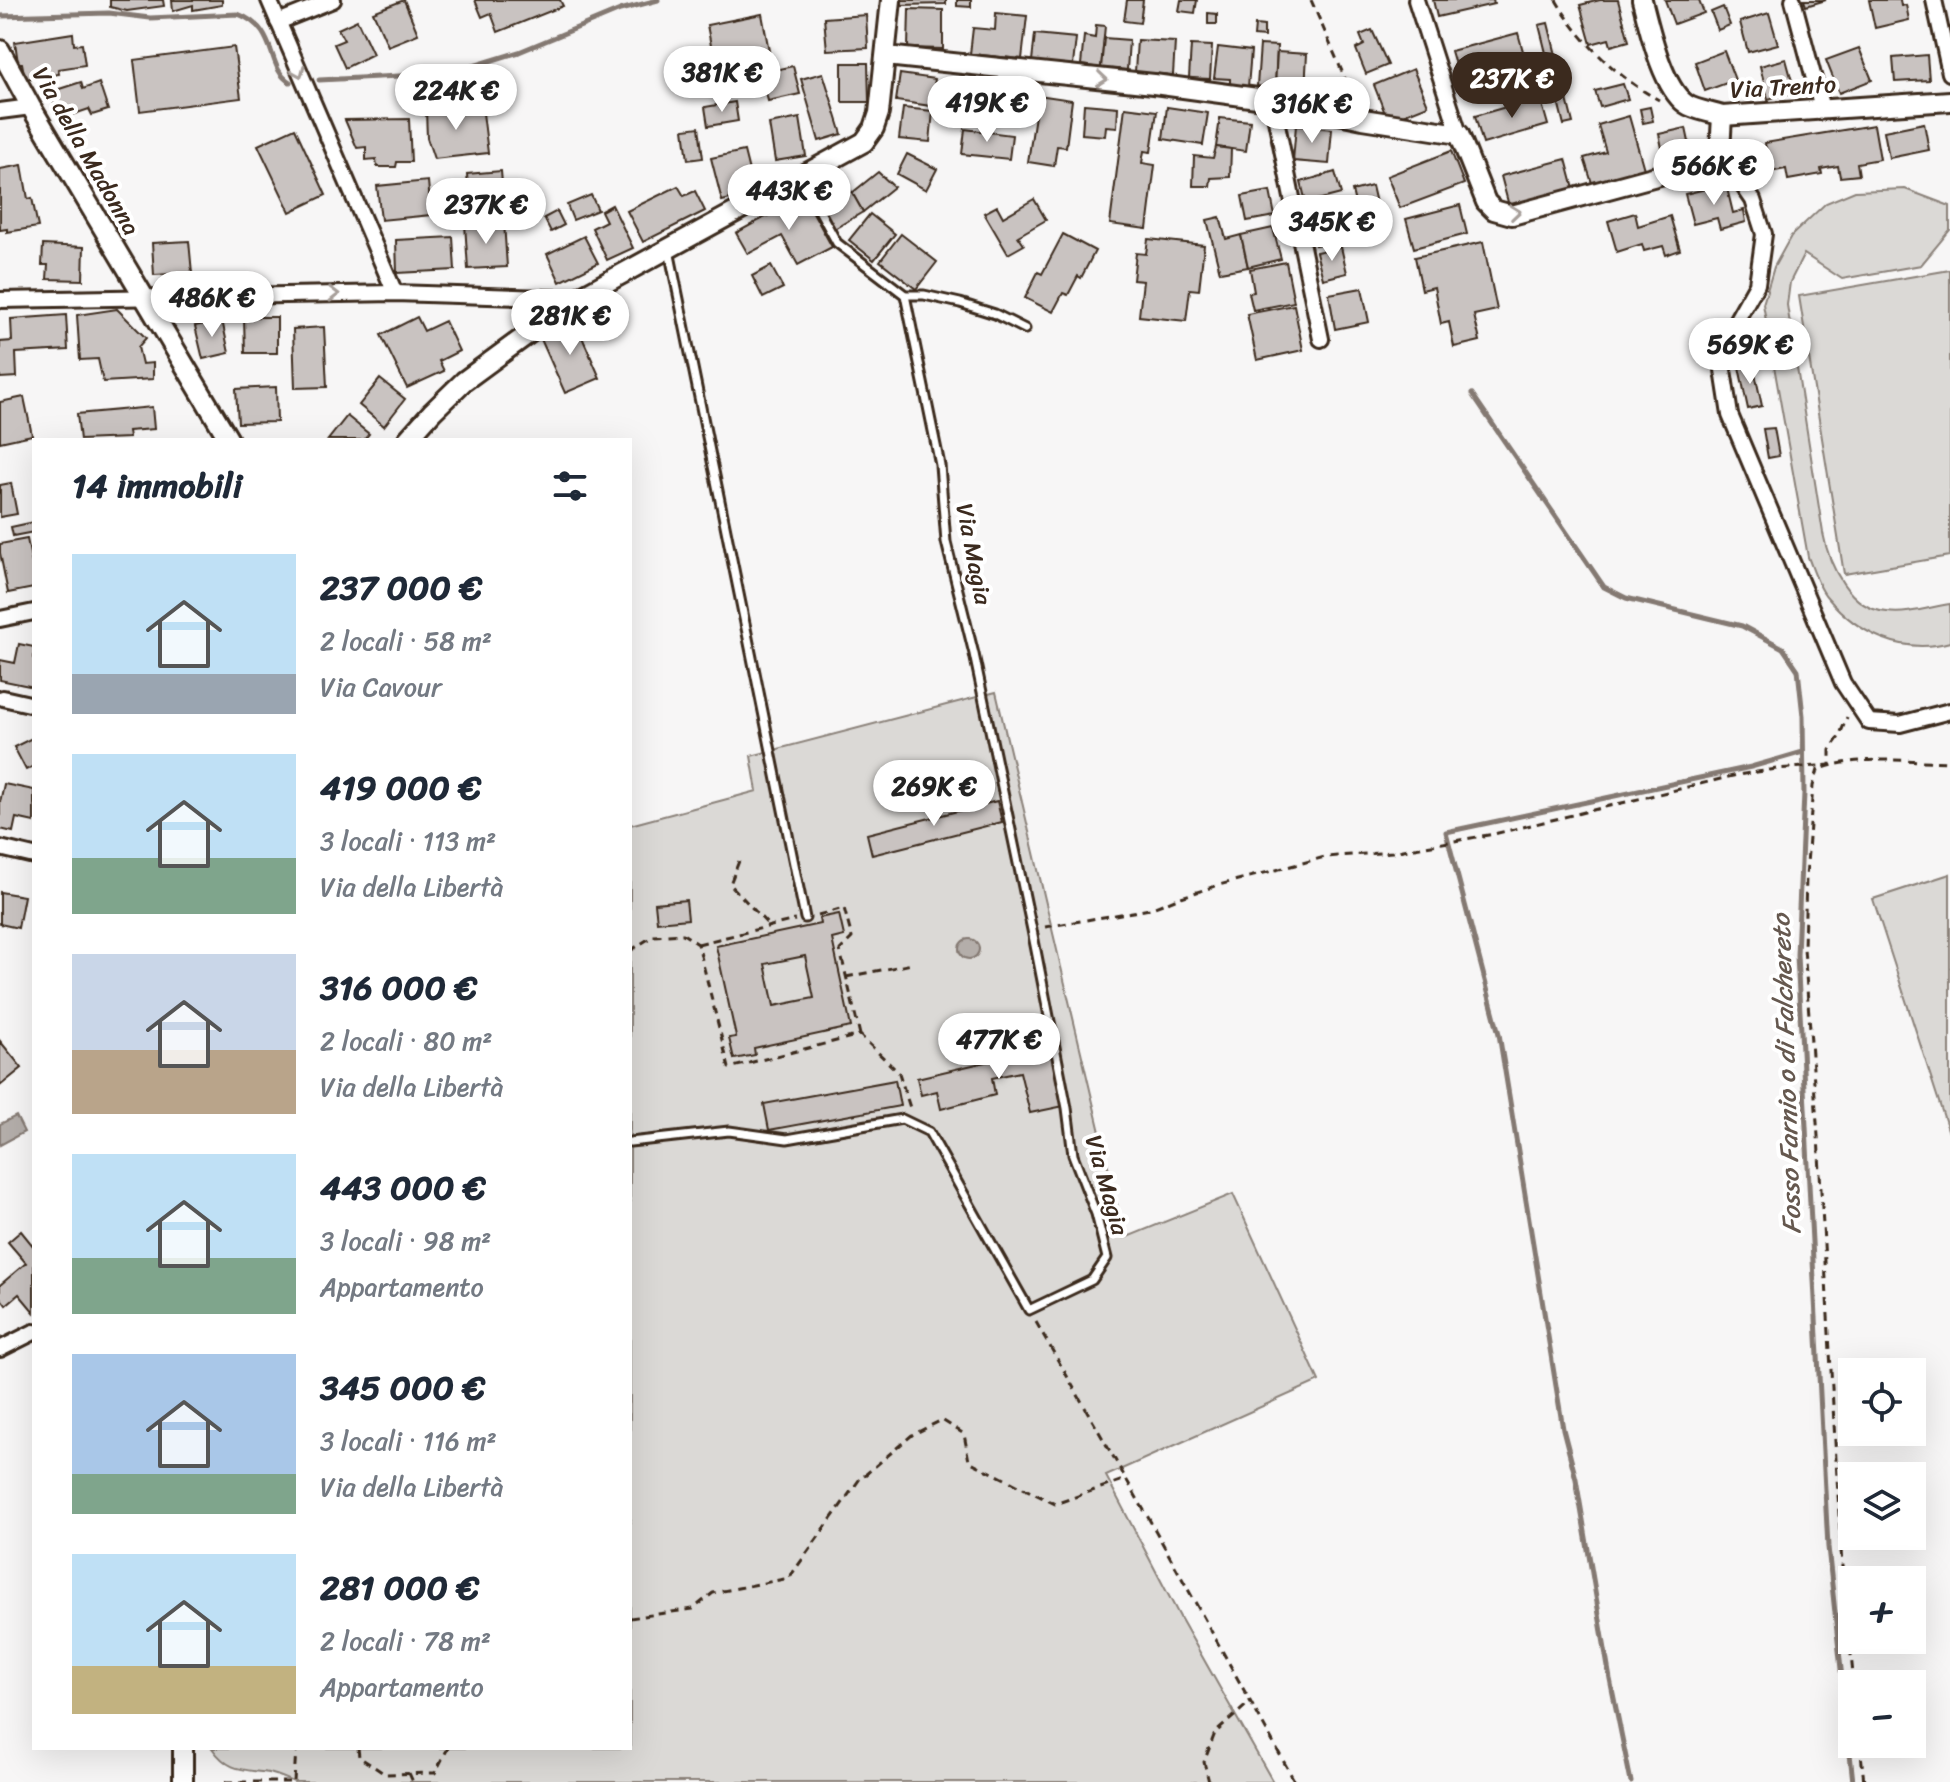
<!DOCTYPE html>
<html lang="it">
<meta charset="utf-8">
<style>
body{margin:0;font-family:Sriracha,sans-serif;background:#f2f2f3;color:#1f2937;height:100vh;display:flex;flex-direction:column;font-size:30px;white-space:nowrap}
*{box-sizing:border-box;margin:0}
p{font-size:26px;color:#747a83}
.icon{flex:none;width:44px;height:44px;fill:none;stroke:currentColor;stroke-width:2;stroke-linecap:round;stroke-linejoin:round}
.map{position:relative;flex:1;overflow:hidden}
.details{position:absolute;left:32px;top:438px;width:600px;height:1312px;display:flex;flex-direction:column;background:#fff;border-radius:0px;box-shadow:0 8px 32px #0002}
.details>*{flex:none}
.controls{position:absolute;left:1838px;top:1358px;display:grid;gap:16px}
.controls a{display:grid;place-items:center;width:88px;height:88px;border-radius:0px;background:#fff;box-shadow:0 8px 32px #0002;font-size:40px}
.price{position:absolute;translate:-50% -68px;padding:0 18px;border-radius:28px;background:#fff;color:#222;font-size:26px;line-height:52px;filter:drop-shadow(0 2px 4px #0008)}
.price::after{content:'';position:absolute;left:50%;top:48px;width:24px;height:18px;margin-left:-12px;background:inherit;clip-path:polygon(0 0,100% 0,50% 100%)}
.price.selected{background:#3b2a1e;color:#fff}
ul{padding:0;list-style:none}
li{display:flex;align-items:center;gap:24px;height:200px;padding:0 40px}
li span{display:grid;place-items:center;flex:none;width:224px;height:160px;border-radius:0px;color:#555}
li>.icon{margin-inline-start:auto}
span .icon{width:96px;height:96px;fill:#fffc;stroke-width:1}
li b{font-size:34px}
h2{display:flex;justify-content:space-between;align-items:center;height:96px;padding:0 40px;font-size:34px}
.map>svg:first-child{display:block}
.green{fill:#dbd9d6;stroke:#8b827a;stroke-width:2}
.water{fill:#b4aeaa;stroke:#847972;stroke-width:2}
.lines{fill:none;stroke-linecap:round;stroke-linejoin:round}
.stream{stroke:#847972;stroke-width:5}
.building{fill:#c9c3c1;stroke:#3b2a1e;stroke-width:2;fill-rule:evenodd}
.service-casing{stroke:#3b2a1e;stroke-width:13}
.minor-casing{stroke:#3b2a1e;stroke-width:20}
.tertiary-casing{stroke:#3b2a1e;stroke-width:24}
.path{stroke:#3b2a1e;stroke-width:3;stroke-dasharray:8 6;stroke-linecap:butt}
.service{stroke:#fff;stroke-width:7}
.minor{stroke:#fff;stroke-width:14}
.tertiary{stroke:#fff;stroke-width:18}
.oneway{stroke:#a79f9a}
.labels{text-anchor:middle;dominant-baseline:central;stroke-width:8;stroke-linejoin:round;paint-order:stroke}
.street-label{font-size:24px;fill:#3b2a1e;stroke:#fff}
.water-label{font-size:26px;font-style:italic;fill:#65584f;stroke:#fff}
</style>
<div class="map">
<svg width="1950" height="1782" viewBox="0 0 1950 1782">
<rect width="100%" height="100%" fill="#f7f6f6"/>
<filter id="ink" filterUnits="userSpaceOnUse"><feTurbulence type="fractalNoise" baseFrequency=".0125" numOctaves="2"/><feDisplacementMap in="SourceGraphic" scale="16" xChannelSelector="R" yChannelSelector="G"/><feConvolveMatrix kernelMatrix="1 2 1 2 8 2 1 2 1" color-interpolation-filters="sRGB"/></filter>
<g filter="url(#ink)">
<g class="green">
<path d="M1905,189L1950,206V230L1921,265L1842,279L1804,254L1790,282L1787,305L1823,533C1829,565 1849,609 1887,612C1907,615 1930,607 1950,604V642C1902,655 1858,634 1827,597C1818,587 1813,569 1808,557L1763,304L1774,267L1791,236L1826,203L1855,191Z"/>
<path d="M1950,270V556L1844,574L1799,296Z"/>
<path d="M996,692L1125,1238L1233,1194L1319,1381L1106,1476L1181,1619L1273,1782H294C286,1779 278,1775 269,1773C242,1769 229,1772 212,1748H630V825L757,791L751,756Z"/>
<path d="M1950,874V1136L1873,899Z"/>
</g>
<g class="water">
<circle cx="969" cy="949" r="10"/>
<path d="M16,1116L24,1132L0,1145V1124Z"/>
</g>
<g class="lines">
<g class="stream">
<path d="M0,16L109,13L150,18L238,14C279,29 266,69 290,82"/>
<path d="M319,80L439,74L464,69L519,52L620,10L658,0"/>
<path d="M1472,394L1604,587L1626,598L1742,626L1783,648L1798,670L1803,716L1804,793L1797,955L1828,1547L1853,1782"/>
<path d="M1631,1782L1610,1679L1576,1479L1563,1429L1499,1034L1446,832L1751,767L1803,752"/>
</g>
</g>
<g class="building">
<path d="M110,0H163L164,6L127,11L110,7Z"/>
<path d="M172,0H222V5L193,10V5L173,11Z"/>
<path d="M404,0L418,34L388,46L373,12Z"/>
<path d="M475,0H560L563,6L498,32L491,13L482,17Z"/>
<path d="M902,0H946V4L902,5Z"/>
<path d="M957,0H971V7L957,6Z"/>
<path d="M1127,0H1143L1140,23L1124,21Z"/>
<path d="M1181,0H1197L1195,13L1179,11Z"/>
<path d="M1433,0H1493L1494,4L1437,17Z"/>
<path d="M1600,0H1618L1629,41L1611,46L1609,39L1591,44L1580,5Z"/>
<path d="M1665,0H1699L1704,13L1674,24Z"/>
<path d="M1804,0H1826L1806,6Z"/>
<path d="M1869,0H1900L1901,6L1906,5L1909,20L1875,28Z"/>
<path d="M1723,7L1730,25L1718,30L1711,12Z"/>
<path d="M909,9L943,10V49L908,48Z"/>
<path d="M996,13L1027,16L1022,59L970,54L973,28L995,30Z"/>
<path d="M1208,13L1217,14V24H1208Z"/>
<path d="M1769,13L1778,44L1748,52L1740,22Z"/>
<path d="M762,14L770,56L715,66L707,25Z"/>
<path d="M866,15L868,48L827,50L824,18Z"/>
<path d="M357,20L373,54L345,68L334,44L344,40L338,29Z"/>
<path d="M1548,23L1573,123L1564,125L1539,25Z"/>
<path d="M1096,25L1105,26L1101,68L1081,65L1084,36L1095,38Z"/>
<path d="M1255,25L1264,26V37L1254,36Z"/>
<path d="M1372,30L1388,65L1366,74L1356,49L1364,45L1360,35Z"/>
<path d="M73,33L74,45L82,44L85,65L58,69L59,74L25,79L22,63H18L15,42Z"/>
<path d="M1518,33L1526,62L1460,81L1451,51Z"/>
<path d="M1035,34L1076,38L1073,65L1032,61Z"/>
<path d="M1104,38L1129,40L1127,70L1101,68Z"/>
<path d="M1137,40L1175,42L1173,75L1135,72Z"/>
<path d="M1191,45L1212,46L1210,79L1189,78Z"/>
<path d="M1260,45L1277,46L1275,87L1257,86Z"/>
<path d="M234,47L241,98L140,111L134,60Z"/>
<path d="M1218,47L1251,51L1248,87L1230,85V79L1214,78Z"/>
<path d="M1859,48L1872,80L1839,93L1826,60Z"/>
<path d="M1724,51L1735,80L1705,91L1695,62Z"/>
<path d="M1277,52L1307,54L1305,90L1275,87Z"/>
<path d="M1927,55L1929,80L1895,82L1893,58Z"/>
<path d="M1786,59L1795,92L1768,99L1760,66Z"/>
<path d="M842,63H868L869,102H842Z"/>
<path d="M793,66L800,94L768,101L761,73Z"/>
<path d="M1413,69L1428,105L1388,121L1374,85Z"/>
<path d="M823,73L842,134L819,141L801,79Z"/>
<path d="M900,74L935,79L931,106L896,101Z"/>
<path d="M81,82L83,89L99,83L108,110L92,115L89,109L60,119L50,92Z"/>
<path d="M1623,84L1628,99L1600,107L1595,91Z"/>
<path d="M965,88L1000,92L997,121L962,118Z"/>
<path d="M1038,95L1072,100L1066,147L1057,146L1054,166L1028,162Z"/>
<path d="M1540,97L1548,125L1483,144L1475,116Z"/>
<path d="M735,102L738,121L708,126L705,107Z"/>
<path d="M1084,104L1118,107L1117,127L1106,126L1105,136L1082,134Z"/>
<path d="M482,105L488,153L434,159L427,138L426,110Z"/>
<path d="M1125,107L1157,111L1151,152L1144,151L1142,163L1155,165L1147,229L1110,224Z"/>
<path d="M1167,107L1208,113L1203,145L1163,139Z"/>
<path d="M1650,107L1653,121L1643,123L1640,109Z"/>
<path d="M903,108L933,111L930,142L899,139Z"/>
<path d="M1629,116L1644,169L1592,183L1584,158L1606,152L1598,125Z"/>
<path d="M800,118L806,156L775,161L769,124Z"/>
<path d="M1220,118L1250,121L1246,151L1216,147Z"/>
<path d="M409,119L411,162H397L396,167H377L376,159L366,160V147L357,148L345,120Z"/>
<path d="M1924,123L1929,150L1889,158L1884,131Z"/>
<path d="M1296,125L1332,129L1329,164L1293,161Z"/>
<path d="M1874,125L1880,159L1857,163L1859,175L1840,177L1838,166L1821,169L1822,174L1788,180L1786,169L1769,172L1765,143Z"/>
<path d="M699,127L703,158L688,160L684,129Z"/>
<path d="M295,128L326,195L290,212L258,145Z"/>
<path d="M1686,128L1692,156L1665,162L1659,134Z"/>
<path d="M965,129L1012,135L1009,159L962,154Z"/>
<path d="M1216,147L1231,149L1230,177L1211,178L1210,186H1193L1194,156L1213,158Z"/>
<path d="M744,151L753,187L738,190L739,197L722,201L711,158Z"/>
<path d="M1451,151L1464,184L1400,208L1387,176Z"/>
<path d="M907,154L937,169L926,190L897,174Z"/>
<path d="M1566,159L1574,189L1509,206L1501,176Z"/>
<path d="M22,165L28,199L32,198L38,227L7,232V229L0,230V169Z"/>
<path d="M501,171L503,196L469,199L467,174Z"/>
<path d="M878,172L894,187L863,212L852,193Z"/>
<path d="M1335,172L1341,194L1306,203L1301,182Z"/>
<path d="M841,173L863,212L834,229L812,190Z"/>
<path d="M428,181L431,215L381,220L377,186Z"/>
<path d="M1726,184L1733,213L1744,210L1746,222L1720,229L1717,218L1693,224L1685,194Z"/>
<path d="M678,186L684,196L695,191L705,211L643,242L627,211Z"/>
<path d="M1372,186L1376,203L1356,207L1352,191Z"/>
<path d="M1270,191L1275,216L1247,221L1242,196Z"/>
<path d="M591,195L598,210L573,220L567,205Z"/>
<path d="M804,196L832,247L798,265L782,236L748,254L736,233Z"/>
<path d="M1034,199L1046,220L1018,236L1024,245L1008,254L984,213L997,206L1003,217Z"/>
<path d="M612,205L633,248L607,260L592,228L606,221L601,211Z"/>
<path d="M1460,205L1467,234L1414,248L1406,219Z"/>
<path d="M1344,210L1350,238L1315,245L1309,217Z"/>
<path d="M557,211L564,225L551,232L544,218Z"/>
<path d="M1635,213L1638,226L1670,216L1680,250L1666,255L1663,246L1644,251L1642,244L1617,252L1608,221Z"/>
<path d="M870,214L895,234L874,260L849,240Z"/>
<path d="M1220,217L1226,239L1241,235L1248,267L1220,272L1207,220Z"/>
<path d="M504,222L507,267L468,269L465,224Z"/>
<path d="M1273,228L1281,259L1248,267L1241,235Z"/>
<path d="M901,234L937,262L916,289L880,261Z"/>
<path d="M1063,234L1095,251L1081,278L1078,276L1068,295L1063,293L1053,312L1025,298L1038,272L1042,274Z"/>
<path d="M584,236L598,263L560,282L547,254Z"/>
<path d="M453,237L455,270L397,273L396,240Z"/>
<path d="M1148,239L1204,245L1199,290L1190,289L1186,321L1139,316L1143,281L1133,280L1136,253L1146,254Z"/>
<path d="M189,241L192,273L154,275L152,243Z"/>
<path d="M1483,242L1497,310L1474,315L1480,341L1454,347L1449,322L1441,324L1434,287L1422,290L1415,257Z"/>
<path d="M43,245L84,247L83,280L47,279L48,265H42Z"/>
<path d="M1341,247L1347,273L1323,279L1316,252Z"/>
<path d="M1286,262L1294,302L1253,310L1249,293L1254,292L1250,269Z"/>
<path d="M771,266L783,288L763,298L752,276Z"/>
<path d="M1362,288L1369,322L1335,329L1329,294Z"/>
<path d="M1294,305L1303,350L1257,360L1247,314Z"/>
<path d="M117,309L146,338L138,347L142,364L153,363V379L103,382L98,359L80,360L77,315Z"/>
<path d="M66,315L68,350L16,353L17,377L0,378V342L12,341L11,319Z"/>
<path d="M244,317H277V353H245Z"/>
<path d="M417,317L424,331L445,321L459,351L439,361L444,371L407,388L381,335Z"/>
<path d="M222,320L229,353L203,359L195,326Z"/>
<path d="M575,321L600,378L565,393L540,337Z"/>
<path d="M324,327L327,387L295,388L293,329Z"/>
<path d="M1753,364L1762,406L1748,409L1739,367Z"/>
<path d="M380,379L405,399L384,426L359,405Z"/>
<path d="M276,387L277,422L238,423L236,389Z"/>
<path d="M24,397L32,435L0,442V402Z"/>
<path d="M152,407L154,429L128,431L129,438L80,440L77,414Z"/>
<path d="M347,416L369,434L364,440H328Z"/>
<path d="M1774,428L1779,456L1768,458L1763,429Z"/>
<path d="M11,483L17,514L0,517V485Z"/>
<path d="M34,522V532L13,536L11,527Z"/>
<path d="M27,539L34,573V588L8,593L0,553V544Z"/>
<path d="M19,644L34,647V687L0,680V660L15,663Z"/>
<path d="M34,737V766L26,770L14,747Z"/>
<path d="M4,784L34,790V822L16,818L13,832L0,829V802Z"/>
<path d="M997,801L1002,822L872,855L867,834Z"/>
<path d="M0,892L24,896L18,928L0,924Z"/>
<path d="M686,900L688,919L657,922L655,903Z"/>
<path d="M839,914L844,936L832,939L851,1027L754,1048L755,1055L734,1059L729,1038L736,1037L716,946L820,924L819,918ZM805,956L814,998L774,1006L765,964Z"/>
<path d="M0,1041L22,1068L0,1086Z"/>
<path d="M1049,1047L1064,1106L1030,1113L1020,1072L992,1078L995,1095L941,1109L937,1091L921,1095L917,1078Z"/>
<path d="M895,1080L900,1106L769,1130L764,1104Z"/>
<path d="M21,1231L34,1247V1312L19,1294L6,1305L0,1297V1285L26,1263L8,1242Z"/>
</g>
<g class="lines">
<defs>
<g id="service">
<path d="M802,179L837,243L905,295H924L960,303L995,314L1025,329"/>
<path d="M669,250L805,918"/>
<path d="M630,1142L729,1131L787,1139L902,1119L929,1132L1029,1310L1092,1280L1107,1258L1096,1214L1073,1155L1067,1108L1032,930L974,654L946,542L940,465L905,295"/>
</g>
<g id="minor">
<path d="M269,0L395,293"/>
<path d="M1416,0L1459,134"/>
<path d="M1793,0L1822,109"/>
<path d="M1934,0L1950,73"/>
<path d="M278,22L333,0"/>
<path d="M1272,100L1321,339"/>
<path d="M0,111L31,107"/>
<path d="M1720,152L1753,200L1764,234L1757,284L1736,321L1721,357L1730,415L1843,683L1869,722L1900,724L1950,711"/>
<path d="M0,300L395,293L576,299"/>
<path d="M0,619L34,612"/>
<path d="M3,698L34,705"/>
<path d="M0,848L34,856"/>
<path d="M0,1349L34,1332"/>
</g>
<g id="tertiary">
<path d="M1642,0C1649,27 1662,87 1686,104C1694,110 1711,112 1722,116L1950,101"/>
<path d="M0,50L31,107L229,440"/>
<path d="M886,56L1154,84L1272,100L1363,119L1459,134L1486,202L1494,210L1512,215L1712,161L1720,152L1722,116"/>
<path d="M407,440L432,412L464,381L576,299L864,142L874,128L879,113L891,0"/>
<path d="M183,1748V1782"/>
</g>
</defs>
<use href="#service" class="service-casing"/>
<use href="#minor" class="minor-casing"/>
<use href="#tertiary" class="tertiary-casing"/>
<g class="path">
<path d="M1311,0L1354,99"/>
<path d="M1556,0C1579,40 1618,78 1659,100"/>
<path d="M739,861L730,884L770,927"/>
<path d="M818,915L844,908L852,938L840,950L860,1035"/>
<path d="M1045,927L1150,909L1175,899L1219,885L1325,857L1392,852L1494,834L1737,775L1777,769L1830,765V750L1839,737L1847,717"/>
<path d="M698,944L795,920"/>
<path d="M630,951L653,936L683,934L698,944L729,1068L860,1035L899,1073L911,1111"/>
<path d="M846,977L912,964"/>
<path d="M1036,1322L1149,1519L1295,1782"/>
<path d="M630,1618L693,1609L713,1593L789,1578L859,1480L912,1435L942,1420L964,1434L969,1461L1055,1504L1126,1479"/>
<path d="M1854,1684L1842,1567L1818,1136L1804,948L1806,877L1813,786L1818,770C1854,755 1910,761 1950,762"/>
<path d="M1860,1744L1864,1782"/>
<path d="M358,1748L359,1757L385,1774L435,1773L448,1748"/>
<path d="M409,1773L413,1782"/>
<path d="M225,1782H294L296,1748"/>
<path d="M1209,1782L1204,1762L1215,1733L1250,1702"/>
</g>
<use href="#service" class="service"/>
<use href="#minor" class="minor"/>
<use href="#tertiary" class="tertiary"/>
</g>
<defs><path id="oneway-chevron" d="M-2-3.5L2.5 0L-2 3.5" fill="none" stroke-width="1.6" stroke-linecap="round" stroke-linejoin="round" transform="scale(2)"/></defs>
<g class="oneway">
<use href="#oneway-chevron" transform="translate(299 72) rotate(67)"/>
<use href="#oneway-chevron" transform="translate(1102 79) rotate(6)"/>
<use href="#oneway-chevron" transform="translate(1515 212) rotate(-6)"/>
<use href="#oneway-chevron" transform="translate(334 294) rotate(-1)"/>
</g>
</g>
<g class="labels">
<g class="street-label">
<text transform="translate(1783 87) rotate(-3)">Via Trento</text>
<text transform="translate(86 151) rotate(60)">Via della Madonna</text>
<text transform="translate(974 554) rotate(79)">Via Magia</text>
<text transform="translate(1107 1185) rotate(74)">Via Magia</text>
</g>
<g class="water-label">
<text transform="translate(1786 1074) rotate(-92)">Fosso Farnio o di Falchereto</text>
</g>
</g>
</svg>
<div class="controls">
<a><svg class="icon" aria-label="locate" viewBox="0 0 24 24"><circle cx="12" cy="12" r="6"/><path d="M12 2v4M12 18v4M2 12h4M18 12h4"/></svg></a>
<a><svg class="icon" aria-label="layers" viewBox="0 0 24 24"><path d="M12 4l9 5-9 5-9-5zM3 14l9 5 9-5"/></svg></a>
<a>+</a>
<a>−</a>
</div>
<b class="price" style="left:722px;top:114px">381K €</b>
<b class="price selected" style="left:1512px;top:120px">237K €</b>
<b class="price" style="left:456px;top:132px">224K €</b>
<b class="price" style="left:987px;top:144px">419K €</b>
<b class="price" style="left:1312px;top:145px">316K €</b>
<b class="price" style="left:1714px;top:207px">566K €</b>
<b class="price" style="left:789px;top:232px">443K €</b>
<b class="price" style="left:486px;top:246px">237K €</b>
<b class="price" style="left:1332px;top:263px">345K €</b>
<b class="price" style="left:212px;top:339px">486K €</b>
<b class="price" style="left:570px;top:357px">281K €</b>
<b class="price" style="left:1750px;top:386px">569K €</b>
<b class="price" style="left:934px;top:828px">269K €</b>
<b class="price" style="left:999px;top:1081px">477K €</b>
<section class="details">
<h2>14 immobili<svg class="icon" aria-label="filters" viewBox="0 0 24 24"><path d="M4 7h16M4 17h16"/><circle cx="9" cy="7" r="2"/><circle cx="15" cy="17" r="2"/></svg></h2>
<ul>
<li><span style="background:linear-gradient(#bfe0f5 75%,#9aa5b1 0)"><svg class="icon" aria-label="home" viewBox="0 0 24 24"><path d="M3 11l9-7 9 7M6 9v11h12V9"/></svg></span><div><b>237 000 €</b><p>2 locali · 58 m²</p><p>Via Cavour</p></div></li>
<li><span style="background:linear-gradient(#bfe0f5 65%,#7fa58c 0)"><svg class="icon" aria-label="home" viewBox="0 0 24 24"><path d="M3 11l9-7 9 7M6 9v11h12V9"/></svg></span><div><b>419 000 €</b><p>3 locali · 113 m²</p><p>Via della Libertà</p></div></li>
<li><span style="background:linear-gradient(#c9d6e8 60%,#b9a48a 0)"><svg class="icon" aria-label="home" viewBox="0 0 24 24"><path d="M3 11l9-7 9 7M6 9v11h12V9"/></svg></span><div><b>316 000 €</b><p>2 locali · 80 m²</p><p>Via della Libertà</p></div></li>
<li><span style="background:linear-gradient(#bfe0f5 65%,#7fa58c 0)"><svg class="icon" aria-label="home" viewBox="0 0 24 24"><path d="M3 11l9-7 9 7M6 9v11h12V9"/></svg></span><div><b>443 000 €</b><p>3 locali · 98 m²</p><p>Appartamento</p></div></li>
<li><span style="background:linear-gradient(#a9c7e8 75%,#7fa58c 0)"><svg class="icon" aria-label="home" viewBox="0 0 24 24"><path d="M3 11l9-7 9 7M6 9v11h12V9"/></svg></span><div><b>345 000 €</b><p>3 locali · 116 m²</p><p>Via della Libertà</p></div></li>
<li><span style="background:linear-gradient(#bfe0f5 70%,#c2b280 0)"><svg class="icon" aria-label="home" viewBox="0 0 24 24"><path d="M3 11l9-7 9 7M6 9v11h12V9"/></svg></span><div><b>281 000 €</b><p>2 locali · 78 m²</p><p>Appartamento</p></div></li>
</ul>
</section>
</div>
